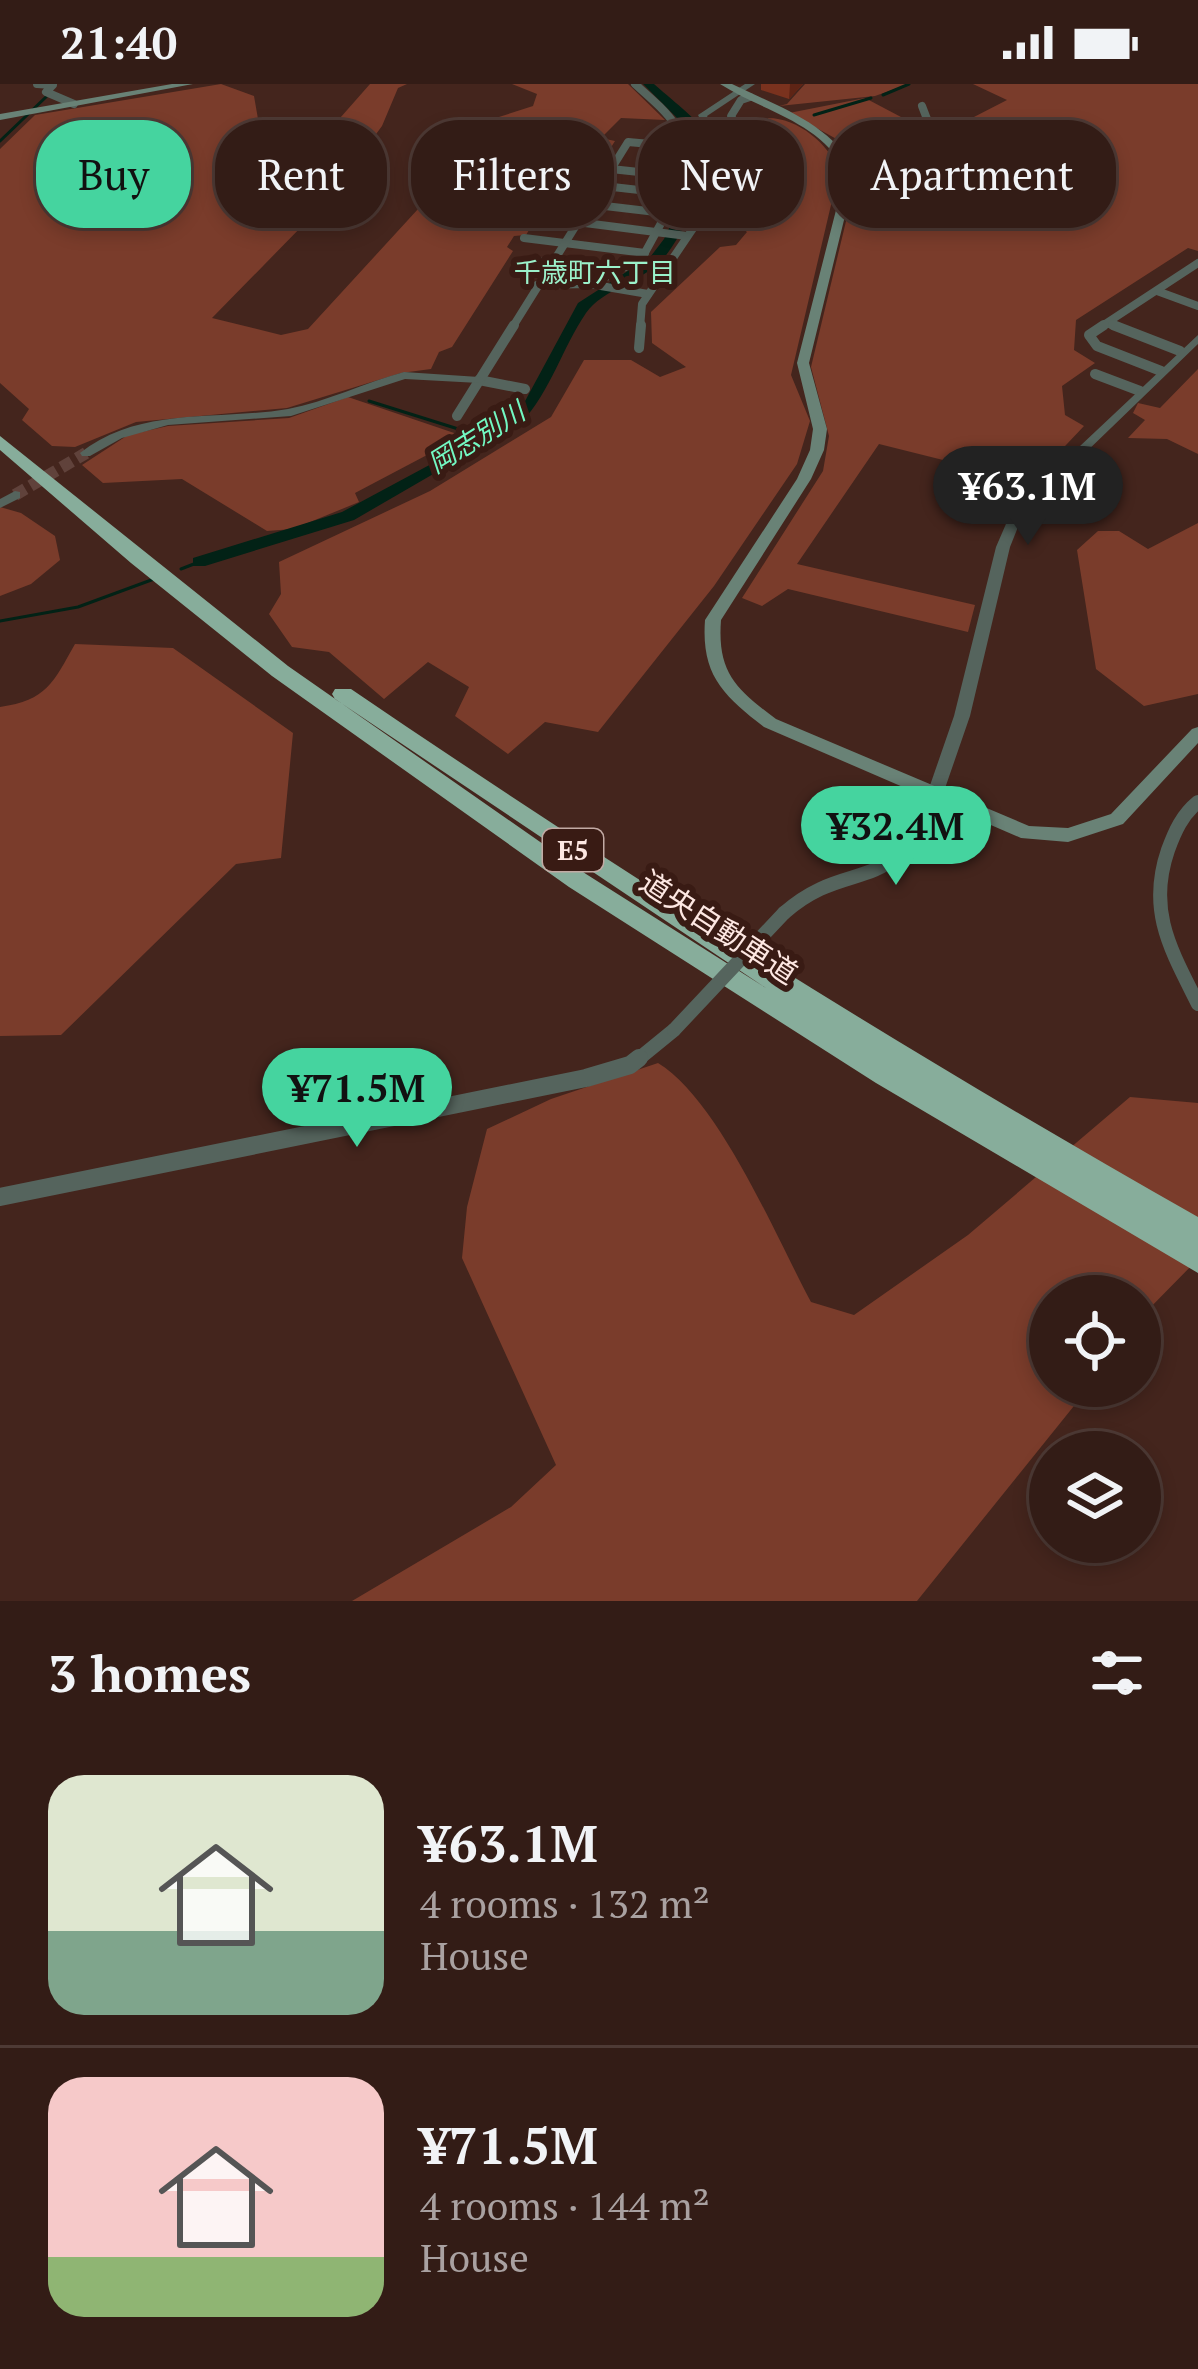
<!DOCTYPE html>
<meta charset="utf-8">
<style>
body{margin:0;font-family:"PT Serif","Noto Sans JP",serif;background:#3e2923;color:#f1f3f6;height:100vh;display:flex;flex-direction:column;font-size:45px;white-space:nowrap}
*{box-sizing:border-box;margin:0}
p{font-size:39px;color:#a9a1a1}
.icon{flex:none;width:66px;height:66px;fill:none;stroke:currentColor;stroke-width:2;stroke-linecap:round;stroke-linejoin:round}
.map{position:relative;height:1517px;overflow:hidden}
.drawer{display:flex;flex-direction:column;background:#331c16;flex:1}
.drawer>*{flex:none}
.top-card{position:absolute;left:36px;top:36px;width:1128px;height:108px;display:flex;gap:24px}
.tools{position:absolute;left:1029px;top:1191px;display:grid;gap:24px}
.tools a{display:grid;place-items:center;width:132px;height:132px;border-radius:50%;background:#331c16;box-shadow:0 6px 18px #0003,0 0 0 3px #4e3a35;font-size:60px}
.price{position:absolute;translate:-50% -102px;padding:0 27px;border-radius:42px;background:#45d49f;color:#111;font-size:39px;line-height:78px;filter:drop-shadow(0 3px 6px #0008)}
.price::after{content:'';position:absolute;left:50%;top:72px;width:36px;height:27px;margin-left:-18px;background:inherit;clip-path:polygon(0 0,100% 0,50% 100%)}
.price.active{background:#222;color:#fff}
ul{padding:0;list-style:none}
li{display:flex;align-items:center;gap:36px;height:300px;padding:0 48px}
li+li{border-top:3px solid #4e3a35}
li span{display:grid;place-items:center;flex:none;width:336px;height:240px;border-radius:36px;color:#555}
li>.icon{margin-inline-start:auto}
span .icon{width:144px;height:144px;fill:#fffc;stroke-width:1}
li b{font-size:51px}
h2{display:flex;justify-content:space-between;align-items:center;height:144px;padding:0 48px;font-size:51px}
.chip{padding:0 42px;border-radius:48px;background:#331c16;box-shadow:0 6px 18px #0003,0 0 0 3px #4e3a35;font-size:42px;line-height:108px}
.chip.active{background:#45d49f;color:#111}
.status{display:flex;justify-content:space-between;align-items:center;height:84px;padding:0 60px;background:#331c16;direction:ltr}
.status svg{height:33px;fill:currentColor}
.map>svg:first-child{display:block}
.green{fill:#7a3c2b}
.lines{fill:none;stroke-linecap:round;stroke-linejoin:round}
.stream{stroke:#022216;stroke-width:3}
.river{fill:#022216;fill-rule:evenodd}
.tertiary-tunnel{stroke:#60423b;stroke-width:12;stroke-dasharray:12 6;stroke-linecap:butt}
.minor-far3{stroke:#55645d;stroke-width:8}
.minor-far2{stroke:#55645d;stroke-width:10}
.minor-far1{stroke:#55645d;stroke-width:14}
.minor{stroke:#55645d;stroke-width:18}
.tertiary{fill:#55645d;fill-rule:evenodd}
.secondary{fill:#698276;fill-rule:evenodd}
.motorway{fill:#87ad9b;fill-rule:evenodd}
.minor-bridge{stroke:#55645d;stroke-width:14}
.wall{fill:#7a321e}
.shaded-wall{fill:#5e2415}
.labels{text-anchor:middle;dominant-baseline:central;stroke-width:12;stroke-linejoin:round;paint-order:stroke}
.far-neighbourhood-label{font-size:27px;fill:#9bf1ca;stroke:#391b14}
.far-water-label{font-size:27px;font-style:italic;fill:#72f8c2;stroke:#391b14}
.shield{fill:#391b14;stroke:#c2aaa4;stroke-width:3}
.shield-label{font-size:27px;font-weight:bold;fill:#fde7e2}
.street-label{font-size:30px;fill:#fde7e2;stroke:#391b14}
</style>
<div class="status"><b>21:40</b><svg viewBox="0 0 49 12"><path d="M0 12V9h3v3zM5 12V6h3v6zM10 12V3h3v9zM15 12V0h3v12zM26 1h20v11H26zM47 4h2v5h-2z"/></svg></div>
<div class="map">
<svg width="1198" height="1517" viewBox="0 0 1198 1517">
<rect width="100%" height="100%" fill="#44251d"/>
<g class="green">
<path d="M221,0L254,12L258,35L271,43L333,42L370,0H407L398,4L382,42L351,84L357,86L212,234L281,251L308,245L463,76L440,68L412,69L418,58L462,57L480,39L533,22L537,10L512,0H628L665,36L621,34L601,54L615,57L610,65L572,64L534,124L541,126L526,151L514,152L507,163L513,167L452,263L439,268L431,285L401,289L287,324L136,338L75,363L52,362L22,336L29,325L0,299V65L35,31Z"/>
<path d="M805,0H909L875,12L779,22L787,20Z"/>
<path d="M973,0H1198V167L1188,164L1076,236L1074,266L1095,279L1062,302L1065,331L1084,342L1031,398L879,360L797,480L975,521L968,548L788,505L762,522L742,514L823,387L829,352L811,283L860,79L842,58L789,29L865,14L937,52L1007,16Z"/>
<path d="M768,34C798,34 829,60 839,87L791,291L810,337L797,380L714,502L598,648L545,638L508,670L455,632L469,603L428,578L384,615L329,568L292,563L269,530L281,510L279,478L430,407L551,333L584,276H631L660,293L686,283L652,259L651,228L720,163L736,161L747,148L736,139L758,107L763,56L773,50Z"/>
<path d="M1198,285V370L1167,355L1128,354L1145,336L1133,329L1138,319L1160,324Z"/>
<path d="M348,313L463,352L355,409L359,418L293,445L267,447L182,395L103,399L82,381L128,351L168,342L289,334Z"/>
<path d="M0,423L21,429L55,452L60,476L31,500L0,512Z"/>
<path d="M1198,439V610L1144,622L1096,585L1077,466L1098,447H1119L1148,465Z"/>
<path d="M75,560L173,564L293,649L281,774L236,780L61,951L0,952V623C47,616 53,599 75,560Z"/>
<path d="M658,979C719,1016 776,1153 811,1218L854,1231L968,1151L1130,1013L1198,1019V1175L1140,1234V1212H1050V1302H1090L917,1517H352L511,1423L556,1381L462,1174L467,1123L487,1045L551,1015Z"/>
</g>
<g class="lines">
<g class="stream">
<path d="M883,11L909,0"/>
<path d="M814,31L871,14"/>
<path d="M0,57L46,13"/>
<path d="M369,317L471,349"/>
<path d="M181,485L199,478"/>
<path d="M0,537L78,523L154,495"/>
</g>
<path class="river" d="M643,0H654C668,13 699,36 707,51C720,78 681,157 661,177C641,198 603,205 586,229C562,264 551,307 521,339L354,436L205,482H193V474L342,428L448,371L511,333L524,319L578,219L651,172L664,155L694,92L699,71L695,52Z"/>
<path class="tertiary-tunnel" d="M15,411L86,369"/>
<g class="minor-far3">
<path d="M37,0L53,1L46,8L74,20"/>
<path d="M918,39L927,35L922,22"/>
<path d="M716,58L735,39L731,32L741,16L750,13"/>
<path d="M574,81L676,92"/>
<path d="M577,99L648,107"/>
<path d="M554,116L656,128"/>
<path d="M577,138L687,152"/>
<path d="M524,154L645,169"/>
<path d="M536,177L614,187"/>
<path d="M593,200L642,174L665,132L644,115L650,105L685,90C694,49 663,25 635,0"/>
<path d="M537,201L589,200L648,210"/>
<path d="M1157,207L1198,222"/>
<path d="M1109,240L1121,244"/>
<path d="M512,244L628,58L717,66"/>
<path d="M640,244L642,220L723,100L716,73"/>
<path d="M1099,244L1198,179"/>
</g>
<g class="minor-far2">
<path d="M1104,241L1089,251L1097,262L1161,287"/>
<path d="M1113,241L1180,267"/>
<path d="M639,264L641,241"/>
<path d="M1095,290L1140,307"/>
<path d="M479,296L525,305"/>
<path d="M457,332L514,241"/>
<path d="M970,403L1024,418"/>
</g>
<g class="minor-far1">
<path d="M1198,718C1182,731 1175,747 1168,766C1147,827 1171,866 1198,920"/>
<path d="M784,829C850,771 893,817 934,713"/>
<path d="M636,977L674,946"/>
</g>
<path class="minor" d="M0,1113L586,994L630,981L639,974"/>
<g class="tertiary">
<path d="M745,0H755L707,32L721,58V73L713,75L711,58L698,31Z"/>
<path d="M1198,251V260L1024,428L1010,463L970,632L942,713L940,717H928L926,713L954,632L996,463L1012,426Z"/>
<path d="M404,288L479,293L485,296L479,299L405,295L291,332L168,341L122,354L90,372H82L80,369C140,322 217,337 288,325C326,318 366,298 404,288Z"/>
<path d="M15,407L20,408V414L0,424V415Z"/>
</g>
<g class="secondary">
<path d="M172,0H193L0,36V30Z"/>
<path d="M720,0H732C779,23 830,39 856,87L809,279L827,345L824,366L811,395L721,536C717,589 736,605 776,635L1029,742L1068,744L1111,730L1192,645L1198,643V659L1123,740L1068,758L1021,754L764,643C723,611 701,591 705,536L797,395L810,366L813,345L797,279L846,87C819,37 764,28 720,0Z"/>
</g>
<path class="motorway" d="M0,352L288,582L586,790L766,904L335,615L332,610L335,605H351C626,792 908,969 1198,1133V1189L876,999L569,803L272,592L131,479L0,366Z"/>
<path class="minor-bridge" d="M674,946L784,829"/>
</g>
<path class="wall" d="M761,0H803L789,15L761,6Z"/>
<path class="shaded-wall" d="M790,0H803L789,15Z"/>
<g class="labels">
<g class="far-neighbourhood-label">
<text x="595" y="188">千歳町六丁目</text>
</g>
<g class="far-water-label">
<text transform="translate(476 353) rotate(-32)">岡志別川</text>
</g>
<rect class="shield" x="543" y="745" width="60" height="42" rx="9"/>
<g class="shield-label">
<text x="573" y="766">E5</text>
</g>
<g class="street-label">
<text transform="translate(719 843) rotate(33)">道央自動車道</text>
</g>
</g>
</svg>
<div class="tools">
<a><svg class="icon" aria-label="locate" viewBox="0 0 24 24"><circle cx="12" cy="12" r="6"/><path d="M12 2v4M12 18v4M2 12h4M18 12h4"/></svg></a>
<a><svg class="icon" aria-label="layers" viewBox="0 0 24 24"><path d="M12 4l9 5-9 5-9-5zM3 14l9 5 9-5"/></svg></a>
</div>
<b class="price active" style="left:1028px;top:464px">¥63.1M</b>
<b class="price" style="left:896px;top:804px">¥32.4M</b>
<b class="price" style="left:357px;top:1066px">¥71.5M</b>
<div class="top-card">
<a class="chip active">Buy</a>
<a class="chip">Rent</a>
<a class="chip">Filters</a>
<a class="chip">New</a>
<a class="chip">Apartment</a>
</div>
</div>
<section class="drawer">
<h2>3 homes<svg class="icon" aria-label="filters" viewBox="0 0 24 24"><path d="M4 7h16M4 17h16"/><circle cx="9" cy="7" r="2"/><circle cx="15" cy="17" r="2"/></svg></h2>
<ul>
<li><span style="background:linear-gradient(#dfe7d0 65%,#7fa58c 0)"><svg class="icon" aria-label="home" viewBox="0 0 24 24"><path d="M3 11l9-7 9 7M6 9v11h12V9"/></svg></span><div><b>¥63.1M</b><p>4 rooms · 132 m²</p><p>House</p></div></li>
<li><span style="background:linear-gradient(#f6c9c9 75%,#8fb573 0)"><svg class="icon" aria-label="home" viewBox="0 0 24 24"><path d="M3 11l9-7 9 7M6 9v11h12V9"/></svg></span><div><b>¥71.5M</b><p>4 rooms · 144 m²</p><p>House</p></div></li>
</ul>
</section>
